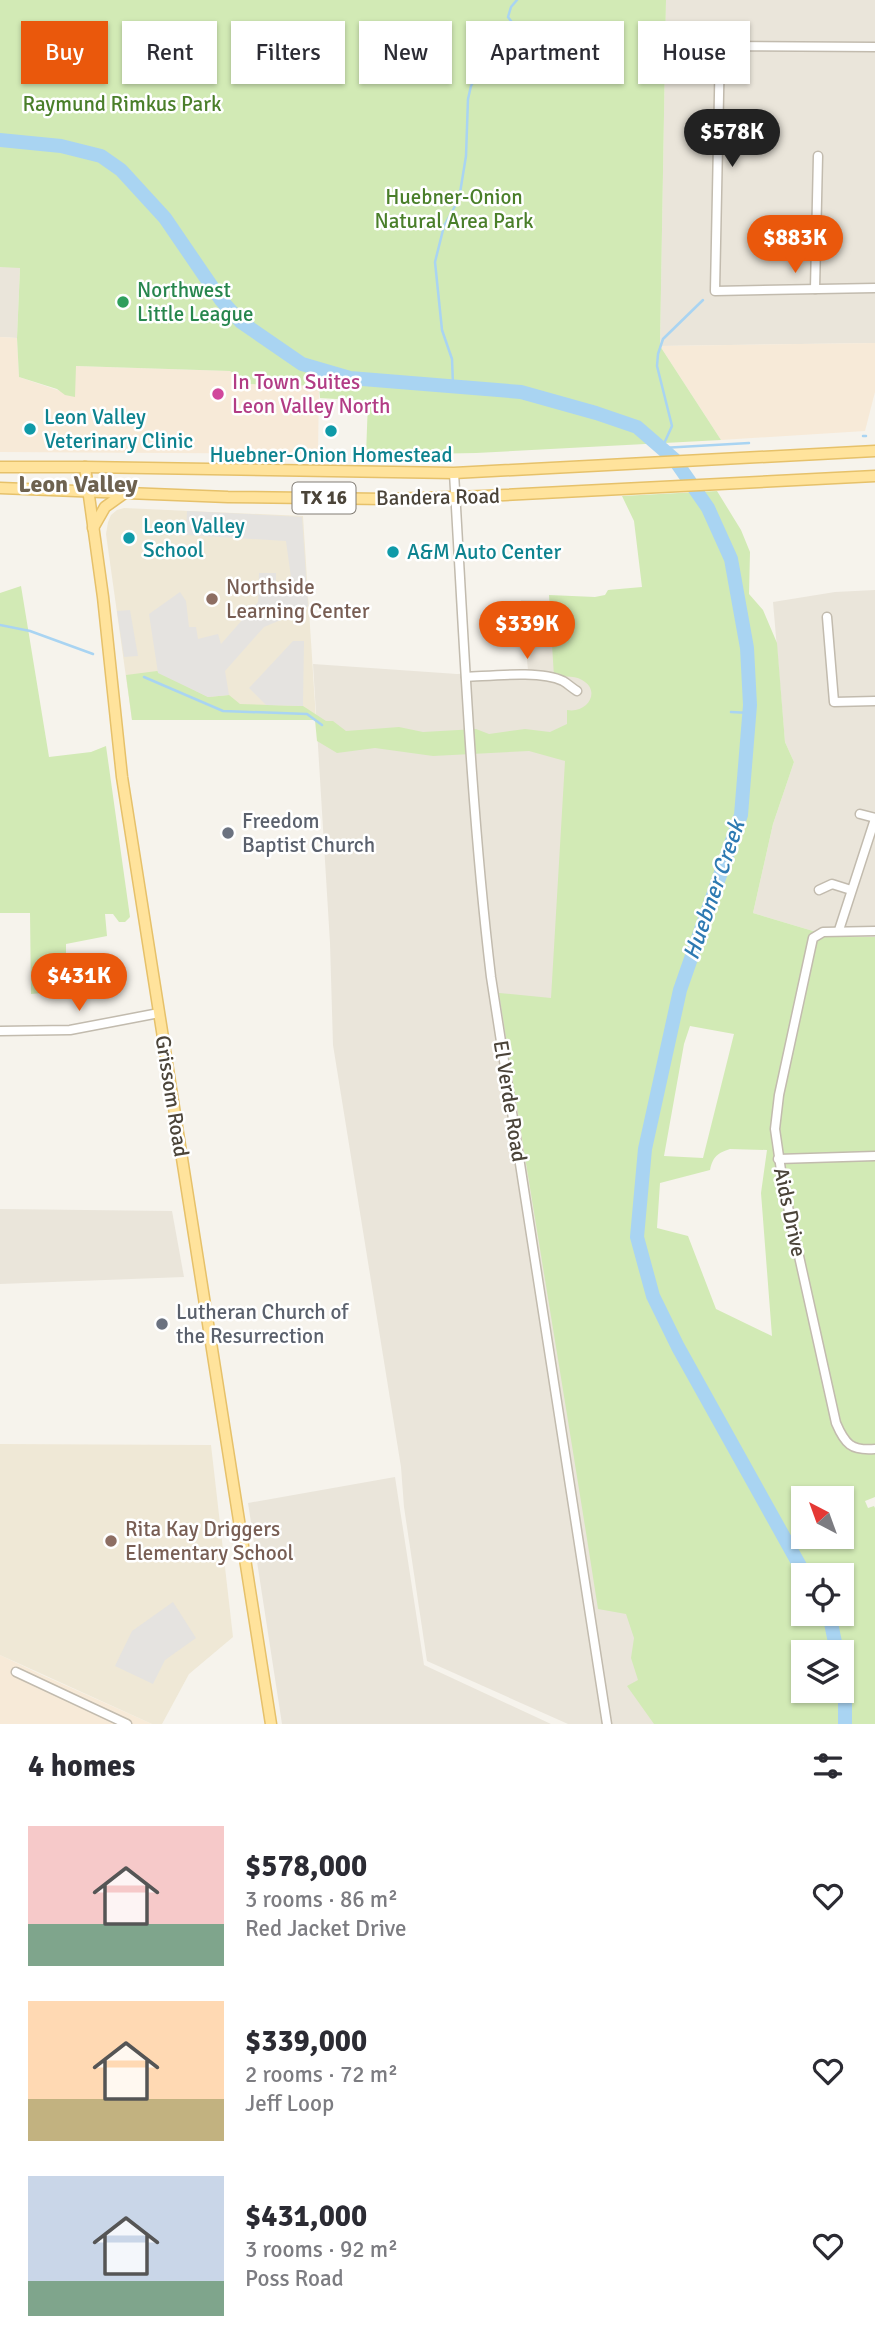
<!DOCTYPE html>
<meta charset="utf-8">
<style>
body{margin:0;font-family:Signika,sans-serif;background:#f7f7f7;color:#2b2b33;height:100vh;display:flex;flex-direction:column;font-size:26px;white-space:nowrap}
*{box-sizing:border-box;margin:0}
p{font-size:23px;color:#7c7c81}
.icon{flex:none;width:38px;height:38px;fill:none;stroke:currentColor;stroke-width:2;stroke-linecap:round;stroke-linejoin:round}
.map{position:relative;height:1724px;overflow:hidden}
.sheet{display:flex;flex-direction:column;background:#fff;flex:1}
.sheet>*{flex:none}
.top-card{position:absolute;left:21px;top:21px;width:833px;height:63px;display:flex;gap:14px}
.needle{width:46px;rotate:319deg}
.controls{position:absolute;left:791px;top:1486px;display:grid;gap:14px}
.controls a{display:grid;place-items:center;width:63px;height:63px;border-radius:0px;background:#fff;box-shadow:0 2px 5px #0004;font-size:35px}
.price{position:absolute;translate:-50% -60px;padding:0 16px;border-radius:24px;background:#ea580c;color:#fff;font-size:23px;line-height:46px;filter:drop-shadow(0 2px 4px #0008)}
.price::after{content:'';position:absolute;left:50%;top:42px;width:21px;height:16px;margin-left:-10px;background:inherit;clip-path:polygon(0 0,100% 0,50% 100%)}
.price.current{background:#222;color:#fff}
ul{padding:0;list-style:none}
li{display:flex;align-items:center;gap:21px;height:175px;padding:0 28px}
li span{display:grid;place-items:center;flex:none;width:196px;height:140px;border-radius:0px;color:#555}
li>.icon{margin-inline-start:auto}
span .icon{width:84px;height:84px;fill:#fffc;stroke-width:1}
li b{font-size:30px}
h2{display:flex;justify-content:space-between;align-items:center;height:84px;padding:0 28px;font-size:30px}
.pill{padding:0 24px;border-radius:0px;background:#fff;box-shadow:0 2px 5px #0004;font-size:24px;line-height:63px}
.pill.current{background:#ea580c;color:#fff}
.map>svg:first-child{display:block}
.residential{fill:#eae5da}
.commercial{fill:#f7ead8}
.education{fill:#efe8d6}
.green{fill:#d2eab5;fill-rule:evenodd}
.parking{fill:#e5e3e0}
.lines{fill:none;stroke-linecap:round;stroke-linejoin:round}
.stream{stroke:#a9d4f2;stroke-width:2.5}
.river{stroke:#a9d4f2;stroke-width:14}
.minor-casing{stroke:#c2bbae;stroke-width:11}
.major-casing{stroke:#e6c16a;stroke-width:13}
.minor{stroke:#fff;stroke-width:8}
.major{stroke:#ffe39c;stroke-width:10}
.leisure-dot{fill:#2e9e5b;stroke:#fff;stroke-width:2.5}
.hotel-dot{fill:#d1479c;stroke:#fff;stroke-width:2.5}
.culture-dot{fill:#0f9aa8;stroke:#fff;stroke-width:2.5}
.education-dot{fill:#8d6e63;stroke:#fff;stroke-width:2.5}
.worship-dot{fill:#6b7280;stroke:#fff;stroke-width:2.5}
.labels{text-anchor:middle;dominant-baseline:central;stroke-width:5;stroke-linejoin:round;paint-order:stroke}
.shield{fill:#fff;stroke:#817c74;stroke-width:2}
.shield-label{font-size:19px;font-weight:bold;fill:#4b4439}
.park-label{font-size:21px;fill:#4a7f2a;stroke:#fff}
.leisure-label{font-size:21px;fill:#27864d;stroke:#fff;text-anchor:start}
.hotel-label{font-size:21px;fill:#b23c85;stroke:#fff;text-anchor:start}
.culture-label{font-size:21px;fill:#0d838f;stroke:#fff;text-anchor:start}
.street-label{font-size:21px;fill:#4b4439;stroke:#fff}
.education-label{font-size:21px;fill:#785e54;stroke:#fff;text-anchor:start}
.worship-label{font-size:21px;fill:#5b616d;stroke:#fff;text-anchor:start}
.water-label{font-size:23px;font-style:italic;fill:#2e7ab2;stroke:#fff}
.quarter-label{font-size:24px;font-weight:bold;fill:#6e6250;stroke:#fff}
</style>
<div class="map">
<svg width="875" height="1724" viewBox="0 0 875 1724">
<rect width="100%" height="100%" fill="#f6f3ec"/>
<g class="residential">
<path d="M666,0H875V343L660,346Z"/>
<path d="M0,267H20L17,338L0,337Z"/>
<path d="M875,590V937H833L753,913L773,824L794,762L785,742L773,602L835,592Z"/>
<path d="M521,600L712,604L619,1169L798,1724H568L427,1661L404,1507L401,1467L333,1045L330,943L313,664L457,674L528,670Z"/>
<path d="M0,1209L172,1211L184,1277L0,1284Z"/>
<path d="M395,1477L424,1665L551,1724H282L248,1503Z"/>
</g>
<g class="commercial">
<path d="M0,337L17,338L19,377L75,396V366L230,371L250,384L319,386L318,454L0,452Z"/>
<path d="M875,343V392L865,431L721,440L660,346Z"/>
<path d="M0,1655L40,1674L152,1724H0Z"/>
</g>
<g class="education">
<path d="M124,508L303,516L316,720H132L106,534L108,522L111,515L117,510Z"/>
<path d="M0,1444L211,1445L233,1637L189,1674L162,1724H152L0,1655Z"/>
</g>
<g class="green">
<path d="M0,0H666L660,346L721,440L476,453L366,455L368,401L320,398L319,386L249,384L230,371L76,366L75,397L65,395L57,389L19,377L17,338L20,268L0,267Z"/>
<path d="M717,491L741,530L750,552L749,594L763,610L777,643L785,742L794,762L773,824L753,913L833,937H875V1497L865,1501L868,1508L874,1506L875,1508V1724H654L627,1686L638,1680L631,1658L634,1638L626,1614L598,1609C566,1403 531,1199 499,993L551,998L565,761L529,751L433,756L375,748L337,753L317,741L315,720H132L126,675L157,671L208,697L229,695L240,704L303,706L326,721H333L346,731L399,727L423,732L476,729L489,734L525,729L550,732L567,724V710C587,714 602,691 582,680C574,675 563,677 554,677L549,595L595,597L605,595L608,590L642,587L634,521L622,496ZM690,1026L734,1034L703,1158L664,1156L684,1044ZM730,1149L767,1150L761,1193L772,1336L716,1309L688,1236L657,1228L660,1183L710,1170C713,1156 718,1153 730,1149ZM803,1498H842V1536H803ZM803,1575H842V1614H803ZM803,1652H842V1690H803Z"/>
<path d="M21,586L49,757L91,752L106,746L130,917L125,922H119L113,914H105L107,936L66,944V953L50,956L55,992L31,994L30,913H0V593Z"/>
</g>
<g class="parking">
<path d="M187,511L302,517L308,606L302,611L264,627L225,671L229,695L208,697L158,673L149,614L180,592L186,601L189,627H196L198,639L218,634L221,644L258,602L259,573H276V596L293,592L286,541L186,535Z"/>
<path d="M130,610L138,656L124,657L117,611Z"/>
<path d="M293,641H304L303,706L266,705L249,688Z"/>
<path d="M173,1602L196,1638L165,1660L153,1684L115,1666L132,1631Z"/>
</g>
<g class="lines">
<g class="stream">
<path d="M703,300L663,339L658,354L657,366L672,426L662,448L749,443"/>
<path d="M453,385L452,359L442,330L435,262L444,226L459,199L466,156L468,99L471,86L485,60L493,51L506,45L514,33V25L508,17L511,7L517,0"/>
<path d="M863,436H866"/>
<path d="M0,625L30,631L93,654"/>
<path d="M144,677L223,711L307,714L322,725"/>
<path d="M731,712L750,713"/>
</g>
<g class="river">
<path d="M0,140L61,146L101,156L121,170L165,218L221,300L241,322L302,364L350,378L521,392L596,413L637,427L674,459L708,508L731,559L747,648L750,705L741,815L680,990L645,1149L637,1237L653,1296L678,1347L805,1575"/>
<path d="M826,1614L831,1623L837,1652"/>
<path d="M842,1677L845,1691V1724"/>
</g>
<defs>
<g id="minor">
<path d="M875,47L720,46L715,291L875,288"/>
<path d="M815,289L818,156"/>
<path d="M454,473C464,641 471,810 491,977L607,1724"/>
<path d="M827,617L834,702L875,701"/>
<path d="M466,677C491,676 540,670 563,681C568,684 572,688 577,691"/>
<path d="M860,814L875,818"/>
<path d="M819,890L832,884L851,890"/>
<path d="M839,930L875,819"/>
<path d="M875,931L823,932L813,938L779,1095L775,1129L783,1184L836,1423C845,1444 851,1451 875,1449"/>
<path d="M0,1031L70,1030L159,1013"/>
<path d="M778,1159L875,1156"/>
<path d="M16,1672L127,1724"/>
</g>
<g id="major">
<path d="M0,467H85L454,473L875,451"/>
<path d="M85,467L103,597L122,777L271,1724"/>
<path d="M0,488L228,497L386,499L485,496L875,476"/>
<path d="M93,528L105,507L126,492"/>
</g>
</defs>
<use href="#minor" class="minor-casing"/>
<use href="#major" class="major-casing"/>
<use href="#minor" class="minor"/>
<use href="#major" class="major"/>
</g>
<circle class="leisure-dot" cx="123" cy="302" r="7"/>
<circle class="hotel-dot" cx="218" cy="394" r="7"/>
<g class="culture-dot">
<circle cx="30" cy="429" r="7"/>
<circle cx="331" cy="431" r="7"/>
<circle cx="129" cy="538" r="7"/>
<circle cx="393" cy="552" r="7"/>
</g>
<g class="education-dot">
<circle cx="212" cy="599" r="7"/>
<circle cx="111" cy="1541" r="7"/>
</g>
<g class="worship-dot">
<circle cx="228" cy="833" r="7"/>
<circle cx="162" cy="1324" r="7"/>
</g>
<g class="labels">
<rect class="shield" x="292.5" y="482.5" width="63" height="31" rx="5"/>
<g class="shield-label">
<text x="324" y="498">TX 16</text>
</g>
<g class="park-label">
<text x="122" y="104">Raymund Rimkus Park</text>
<text x="454" y="197">Huebner-Onion<tspan x="454" dy="24">Natural Area Park</tspan></text>
</g>
<g class="leisure-label">
<text x="137" y="290">Northwest<tspan x="137" dy="24">Little League</tspan></text>
</g>
<g class="hotel-label">
<text x="232" y="382">In Town Suites<tspan x="232" dy="24">Leon Valley North</tspan></text>
</g>
<g class="culture-label">
<text x="44" y="417">Leon Valley<tspan x="44" dy="24">Veterinary Clinic</tspan></text>
<text x="331" y="455" text-anchor="middle">Huebner-Onion Homestead</text>
<text x="143" y="526">Leon Valley<tspan x="143" dy="24">School</tspan></text>
<text x="407" y="552">A&amp;M Auto Center</text>
</g>
<g class="street-label">
<text transform="translate(438 497) rotate(-1)">Bandera Road</text>
<text transform="translate(172 1096) rotate(81)">Grissom Road</text>
<text transform="translate(510 1101) rotate(81)">El Verde Road</text>
<text transform="translate(790 1212) rotate(78)">Aids Drive</text>
</g>
<g class="education-label">
<text x="226" y="587">Northside<tspan x="226" dy="24">Learning Center</tspan></text>
<text x="125" y="1529">Rita Kay Driggers<tspan x="125" dy="24">Elementary School</tspan></text>
</g>
<g class="worship-label">
<text x="242" y="821">Freedom<tspan x="242" dy="24">Baptist Church</tspan></text>
<text x="176" y="1312">Lutheran Church of<tspan x="176" dy="24">the Resurrection</tspan></text>
</g>
<g class="water-label">
<text transform="translate(714 890) rotate(-71)">Huebner Creek</text>
</g>
<g class="quarter-label">
<text x="78" y="484">Leon Valley</text>
</g>
</g>
</svg>
<div class="controls">
<a><svg class="needle" viewBox="-14 -14 28 28"><path d="M0-13l5 13h-10z" fill="#e53935"/><path d="M0 13l5-13h-10z" fill="#7c7c81"/></svg></a>
<a><svg class="icon" aria-label="locate" viewBox="0 0 24 24"><circle cx="12" cy="12" r="6"/><path d="M12 2v4M12 18v4M2 12h4M18 12h4"/></svg></a>
<a><svg class="icon" aria-label="layers" viewBox="0 0 24 24"><path d="M12 4l9 5-9 5-9-5zM3 14l9 5 9-5"/></svg></a>
</div>
<b class="price current" style="left:732px;top:169px">$578K</b>
<b class="price" style="left:795px;top:275px">$883K</b>
<b class="price" style="left:527px;top:661px">$339K</b>
<b class="price" style="left:79px;top:1013px">$431K</b>
<div class="top-card">
<a class="pill current">Buy</a>
<a class="pill">Rent</a>
<a class="pill">Filters</a>
<a class="pill">New</a>
<a class="pill">Apartment</a>
<a class="pill">House</a>
</div>
</div>
<section class="sheet">
<h2>4 homes<svg class="icon" aria-label="filters" viewBox="0 0 24 24"><path d="M4 7h16M4 17h16"/><circle cx="9" cy="7" r="2"/><circle cx="15" cy="17" r="2"/></svg></h2>
<ul>
<li><span style="background:linear-gradient(#f6c9c9 70%,#7fa58c 0)"><svg class="icon" aria-label="home" viewBox="0 0 24 24"><path d="M3 11l9-7 9 7M6 9v11h12V9"/></svg></span><div><b>$578,000</b><p>3 rooms · 86 m²</p><p>Red Jacket Drive</p></div><svg class="icon" aria-label="heart" viewBox="0 0 24 24"><path d="M12 20l-8-8c-3-5 5-10 8-4 3-6 11-1 8 4z"/></svg></li>
<li><span style="background:linear-gradient(#ffd9b3 70%,#c2b280 0)"><svg class="icon" aria-label="home" viewBox="0 0 24 24"><path d="M3 11l9-7 9 7M6 9v11h12V9"/></svg></span><div><b>$339,000</b><p>2 rooms · 72 m²</p><p>Jeff Loop</p></div><svg class="icon" aria-label="heart" viewBox="0 0 24 24"><path d="M12 20l-8-8c-3-5 5-10 8-4 3-6 11-1 8 4z"/></svg></li>
<li><span style="background:linear-gradient(#c9d6e8 75%,#7fa58c 0)"><svg class="icon" aria-label="home" viewBox="0 0 24 24"><path d="M3 11l9-7 9 7M6 9v11h12V9"/></svg></span><div><b>$431,000</b><p>3 rooms · 92 m²</p><p>Poss Road</p></div><svg class="icon" aria-label="heart" viewBox="0 0 24 24"><path d="M12 20l-8-8c-3-5 5-10 8-4 3-6 11-1 8 4z"/></svg></li>
</ul>
</section>
